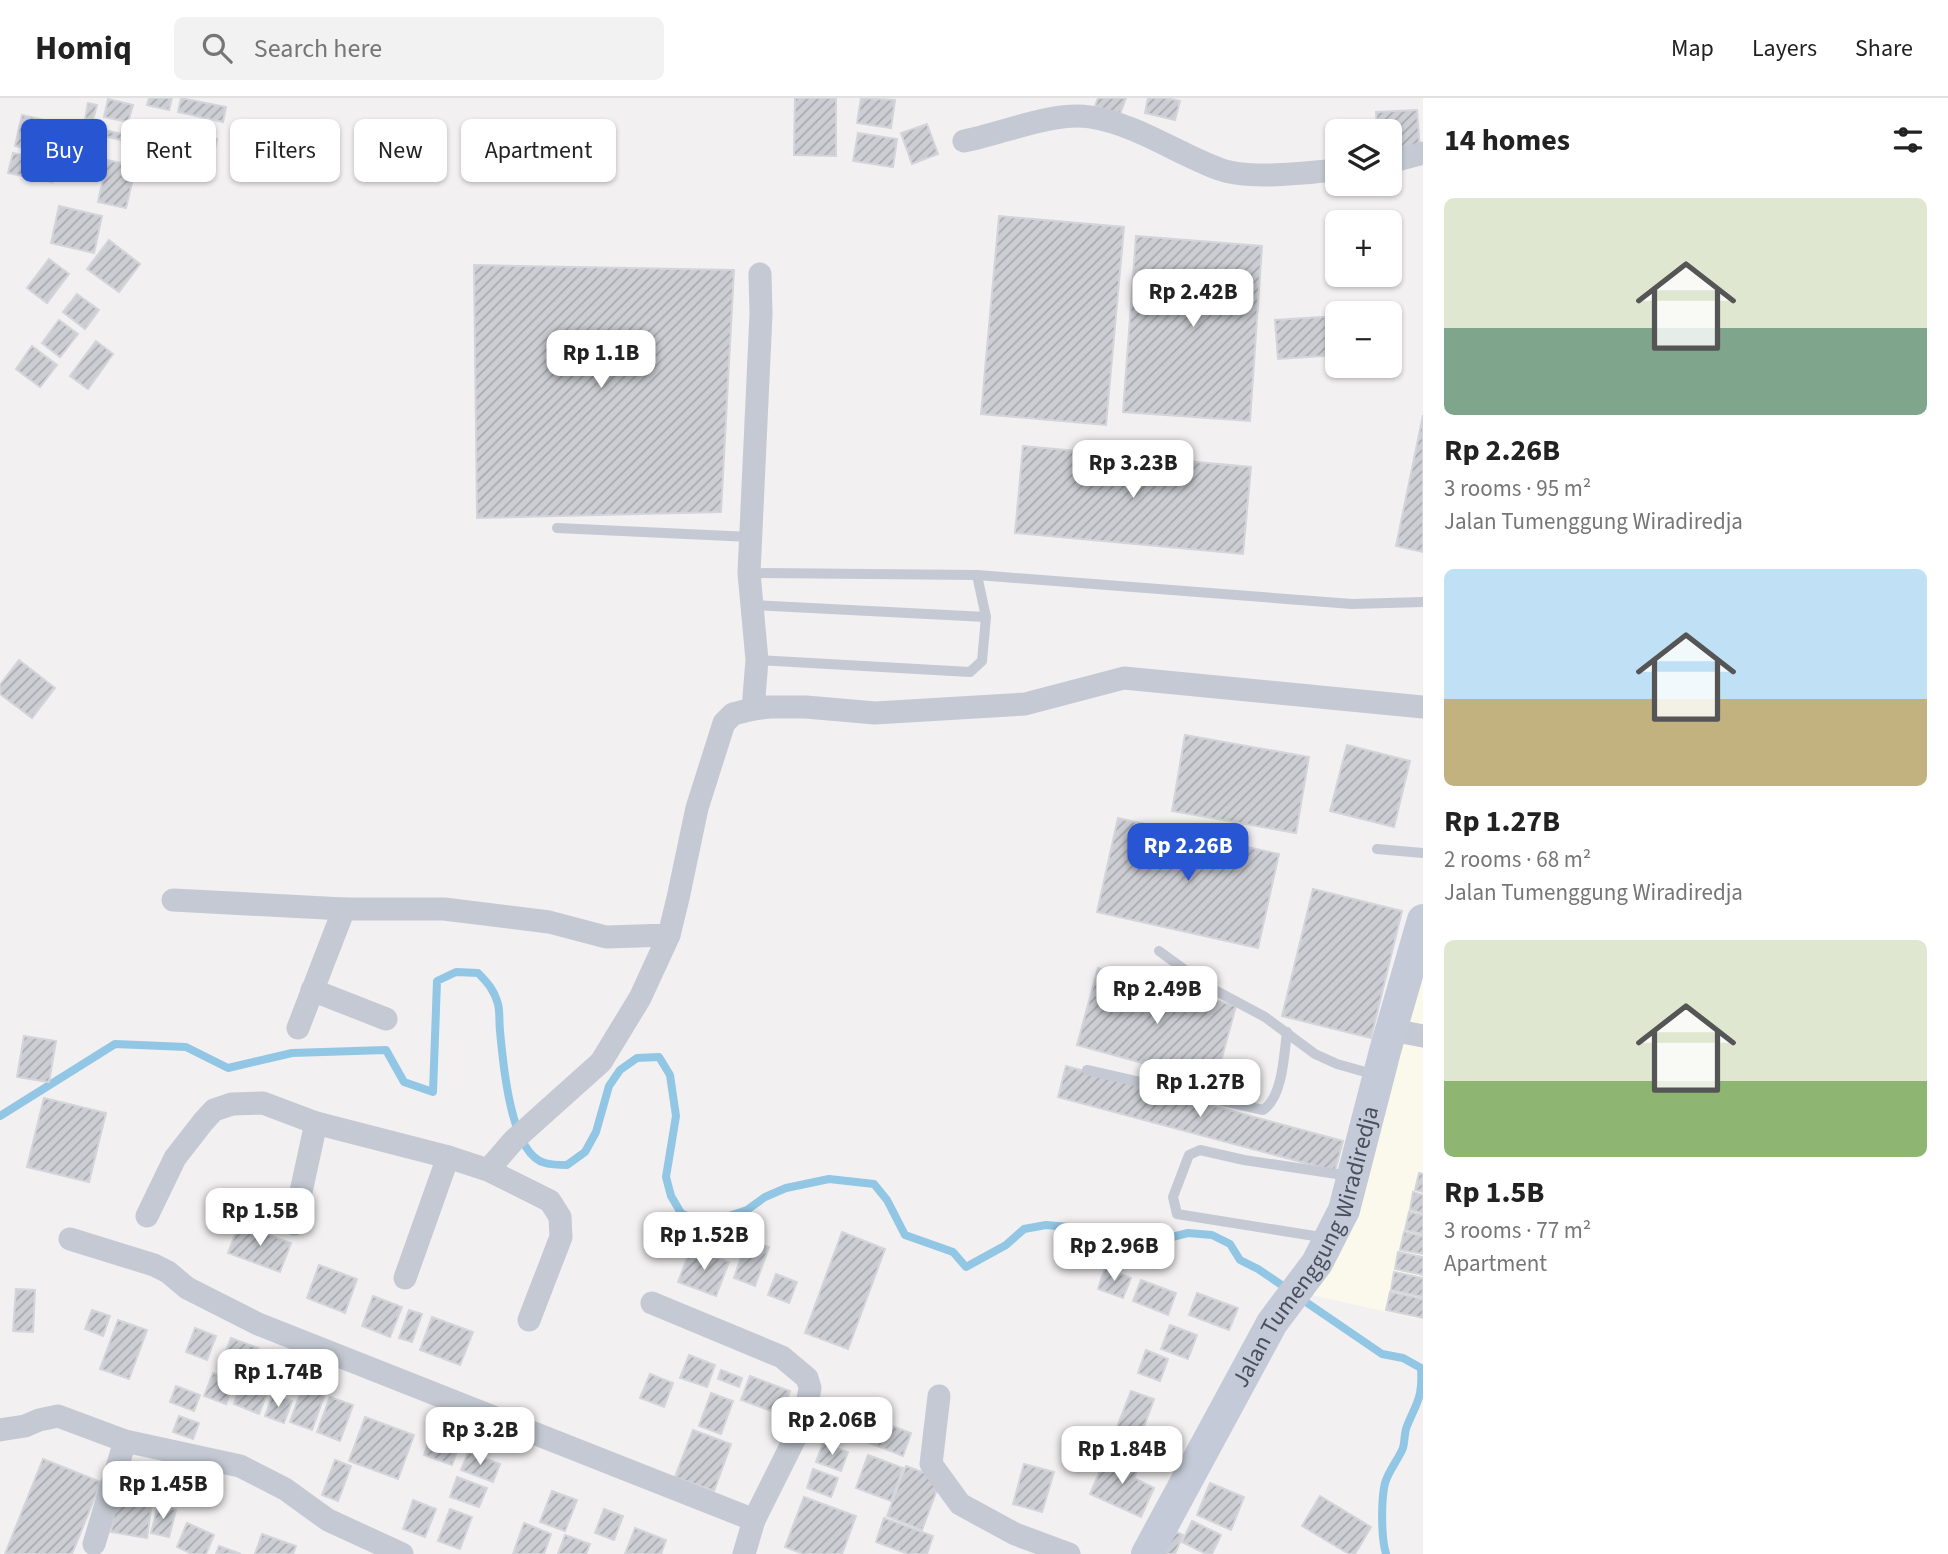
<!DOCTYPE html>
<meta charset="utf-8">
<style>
body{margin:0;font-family:"Source Sans 3",sans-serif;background:#f2f2f2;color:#222;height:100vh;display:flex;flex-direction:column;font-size:26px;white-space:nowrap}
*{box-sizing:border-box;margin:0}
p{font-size:23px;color:#767676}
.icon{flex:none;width:38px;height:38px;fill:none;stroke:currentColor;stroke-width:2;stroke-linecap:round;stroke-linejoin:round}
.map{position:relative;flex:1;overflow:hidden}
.details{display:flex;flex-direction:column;background:#fff;width:525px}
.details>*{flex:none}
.top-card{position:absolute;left:21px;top:21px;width:665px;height:63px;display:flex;gap:14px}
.tools{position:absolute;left:1325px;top:21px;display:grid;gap:14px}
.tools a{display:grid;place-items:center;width:77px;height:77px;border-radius:10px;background:#fff;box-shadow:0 2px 5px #0004;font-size:35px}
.price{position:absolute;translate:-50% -60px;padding:0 16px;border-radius:14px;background:#fff;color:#222;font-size:23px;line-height:46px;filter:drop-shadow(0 2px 4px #0008)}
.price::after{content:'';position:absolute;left:50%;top:42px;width:21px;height:16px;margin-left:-10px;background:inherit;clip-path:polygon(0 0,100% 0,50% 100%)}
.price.selected{background:#2856d3;color:#fff}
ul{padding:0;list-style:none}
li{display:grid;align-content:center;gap:14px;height:371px;padding:0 21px}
li span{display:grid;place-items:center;height:217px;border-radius:10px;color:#555}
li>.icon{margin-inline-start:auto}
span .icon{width:126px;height:126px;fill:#fffc;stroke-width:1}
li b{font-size:30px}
h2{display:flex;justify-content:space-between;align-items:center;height:84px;padding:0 21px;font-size:30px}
.tag{padding:0 24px;border-radius:10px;background:#fff;box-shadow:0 2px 5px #0004;font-size:24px;line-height:63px}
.tag.selected{background:#2856d3;color:#fff}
header{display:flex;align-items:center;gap:42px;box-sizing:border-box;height:98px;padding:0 35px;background:#fff;border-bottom:2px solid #e0e0e0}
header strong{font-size:33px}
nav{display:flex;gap:38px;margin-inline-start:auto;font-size:24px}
.search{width:490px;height:63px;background:#f2f2f2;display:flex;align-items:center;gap:18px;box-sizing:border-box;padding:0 24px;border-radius:10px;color:#767676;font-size:26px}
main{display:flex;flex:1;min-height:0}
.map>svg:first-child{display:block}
.commercial{fill:#fbf9eb}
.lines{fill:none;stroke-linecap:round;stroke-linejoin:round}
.stream{stroke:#92c6e5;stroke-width:8}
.building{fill:url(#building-hatch);stroke:#d4d5da;stroke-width:2}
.lane{stroke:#c4c9d3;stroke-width:10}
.street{stroke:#c4c9d3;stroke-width:23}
.secondary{stroke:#c4cad7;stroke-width:32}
.labels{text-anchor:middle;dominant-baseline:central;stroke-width:5;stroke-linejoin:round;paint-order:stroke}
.street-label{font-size:24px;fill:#494f5b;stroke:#fff}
</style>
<header>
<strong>Homiq</strong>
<div class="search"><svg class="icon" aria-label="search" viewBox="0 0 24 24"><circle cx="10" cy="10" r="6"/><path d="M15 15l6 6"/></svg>Search here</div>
<nav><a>Map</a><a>Layers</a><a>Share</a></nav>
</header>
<main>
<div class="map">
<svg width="1423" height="1456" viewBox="0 0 1423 1456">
<defs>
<pattern id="building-hatch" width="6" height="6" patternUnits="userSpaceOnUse" patternTransform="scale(1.75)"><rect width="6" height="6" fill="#cdced4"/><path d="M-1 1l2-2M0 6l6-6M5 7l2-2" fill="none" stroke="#a8aaaf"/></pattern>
</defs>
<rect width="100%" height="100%" fill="#f2f0f0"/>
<path class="commercial" d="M1423,860V1222L1289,1192L1353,1079Z"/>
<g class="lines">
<g class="stream">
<path d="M0,1018L115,946L186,949L228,970L292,955L386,952L404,984L433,994L437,883L456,874L478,875C488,885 494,892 498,906C500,914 499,924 500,933C503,964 510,1056 545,1065C552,1067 560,1067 567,1067L585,1054L596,1034L609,988L620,972L637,960L659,959L670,977L676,1018L666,1079L671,1098L681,1115L699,1124L723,1120L747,1112L765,1099L786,1090L829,1081L874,1086L887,1102L905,1137L953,1154L966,1169L1006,1147L1024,1131L1046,1127L1070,1129L1084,1143L1100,1155L1147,1149L1168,1140L1188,1135L1212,1137L1230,1146L1240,1162L1258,1171L1289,1192"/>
<path d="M1300,1200L1382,1256L1403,1260L1421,1270C1423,1299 1417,1304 1407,1328C1404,1335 1405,1343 1403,1350C1398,1362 1389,1372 1385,1385C1381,1402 1381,1439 1386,1456"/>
</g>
</g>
<g class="building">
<path d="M149,0H172L169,12L147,7Z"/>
<path d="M181,0L226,9L223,24L178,14Z"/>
<path d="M795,0H836V58L794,57Z"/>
<path d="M861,0L895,2L891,30L857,25Z"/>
<path d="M1098,0H1126L1120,16L1095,8Z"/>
<path d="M1148,0H1167L1180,3L1175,22L1145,15Z"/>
<path d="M108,1L133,7L128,24L104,19Z"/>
<path d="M88,5L97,7L93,22L85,21Z"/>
<path d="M1417,12L1420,51L1390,53V33H1377L1376,14Z"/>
<path d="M22,17L62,26L55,57L15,48Z"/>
<path d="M155,23L196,33L190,58L149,49Z"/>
<path d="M927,26L938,56L912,66L901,35Z"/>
<path d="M83,27L122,36L121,42L82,33Z"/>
<path d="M858,35L897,41L893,69L853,63Z"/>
<path d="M205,38L217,41L211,71L198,68Z"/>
<path d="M76,45L104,51L102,62L73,56Z"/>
<path d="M13,55L56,64L52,84L8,75Z"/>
<path d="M178,60L194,64L192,74L176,70Z"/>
<path d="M107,62L136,68L126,110L98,104Z"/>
<path d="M146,62L166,67L164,77L144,73Z"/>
<path d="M59,108L102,118L94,155L51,145Z"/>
<path d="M999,118L1124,129L1106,327L981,316Z"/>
<path d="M1136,138L1262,148L1250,323L1123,314Z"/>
<path d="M109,142L140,166L119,194L87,171Z"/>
<path d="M49,161L69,176L47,205L27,190Z"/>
<path d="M474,167L734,172L721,414L477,420Z"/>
<path d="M77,196L99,212L85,231L63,214Z"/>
<path d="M1336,218L1337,257L1278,261L1275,222Z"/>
<path d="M59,222L78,236L60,259L42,245Z"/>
<path d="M96,243L113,256L88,291L70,278Z"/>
<path d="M32,248L57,267L40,289L16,271Z"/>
<path d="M1423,317V454L1396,448Z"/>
<path d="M1023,348L1251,369L1243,456L1015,435Z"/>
<path d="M19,562L55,590L32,620L0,596V587Z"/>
<path d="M1185,637L1309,659L1296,735L1172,713Z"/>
<path d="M1347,647L1410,663L1394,729L1330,713Z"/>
<path d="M1118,720L1279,756L1258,850L1097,814Z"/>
<path d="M1313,791L1402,813L1371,940L1282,918Z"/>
<path d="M1098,870L1236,908L1215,985L1077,947Z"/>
<path d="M24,938L56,943L49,984L17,979Z"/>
<path d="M1066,968L1343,1043L1335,1073L1058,999Z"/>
<path d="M44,1000L106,1015L89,1084L27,1069Z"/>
<path d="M1419,1075L1423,1076V1094L1415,1092Z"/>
<path d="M1413,1094L1423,1097V1115L1410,1112Z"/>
<path d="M1409,1114L1423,1117V1136L1405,1132Z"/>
<path d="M239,1126L291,1145L280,1174L228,1155Z"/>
<path d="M842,1134L885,1151L848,1251L805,1235Z"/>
<path d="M1404,1134L1423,1138V1156L1400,1152Z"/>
<path d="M747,1141L769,1149L755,1188L734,1180Z"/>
<path d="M691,1150L729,1164L716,1198L678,1184Z"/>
<path d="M1398,1154L1423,1159V1177L1395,1171Z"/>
<path d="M319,1167L357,1181L345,1215L307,1200Z"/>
<path d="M1105,1170L1131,1180L1123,1200L1098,1191Z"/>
<path d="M1394,1174L1423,1180V1199L1391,1192Z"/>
<path d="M776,1176L797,1184L789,1205L768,1197Z"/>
<path d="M1141,1182L1176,1195L1168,1217L1133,1203Z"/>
<path d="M16,1191L35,1192L33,1234L13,1233Z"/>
<path d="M1390,1194L1423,1201V1220L1386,1212Z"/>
<path d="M1197,1195L1238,1210L1229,1232L1189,1217Z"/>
<path d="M373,1198L402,1209L390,1239L362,1228Z"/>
<path d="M92,1212L110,1218L103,1238L85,1231Z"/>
<path d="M409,1212L422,1216L412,1244L399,1240Z"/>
<path d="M432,1219L473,1234L460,1267L420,1252Z"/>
<path d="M118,1222L147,1232L129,1281L100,1271Z"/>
<path d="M1170,1227L1197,1237L1188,1261L1161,1251Z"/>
<path d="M195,1230L216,1238L207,1262L186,1254Z"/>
<path d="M231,1240L258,1250L248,1277L221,1267Z"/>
<path d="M1146,1252L1168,1261L1160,1283L1138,1275Z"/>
<path d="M689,1257L715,1267L707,1289L680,1280Z"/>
<path d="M721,1272L742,1280L739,1289L718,1281Z"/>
<path d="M213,1275L234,1283L226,1306L204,1298Z"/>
<path d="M650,1276L673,1285L664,1309L640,1300Z"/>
<path d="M750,1278L790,1293L782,1317L741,1302Z"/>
<path d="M304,1285L326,1293L312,1332L290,1324Z"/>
<path d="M176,1288L200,1297L194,1313L170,1304Z"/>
<path d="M240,1288L266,1298L259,1316L234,1306Z"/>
<path d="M1131,1293L1154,1301L1141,1337L1117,1329Z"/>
<path d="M711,1295L733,1303L721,1336L699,1328Z"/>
<path d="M273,1296L292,1303L284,1325L265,1318Z"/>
<path d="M330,1299L353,1307L340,1343L317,1334Z"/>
<path d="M860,1316L911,1335L903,1358L851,1338Z"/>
<path d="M179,1318L199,1325L193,1341L173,1334Z"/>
<path d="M365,1319L414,1337L398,1381L349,1363Z"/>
<path d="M693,1332L731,1346L714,1393L675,1379Z"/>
<path d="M432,1334L460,1345L452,1367L424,1357Z"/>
<path d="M823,1345L848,1354L841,1373L816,1364Z"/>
<path d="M468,1354L500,1366L493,1384L461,1372Z"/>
<path d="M1107,1356L1138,1370L1134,1380L1154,1390L1141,1419L1090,1396Z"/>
<path d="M868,1357L903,1370L891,1403L856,1390Z"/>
<path d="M43,1361L101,1384L72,1456H5Z"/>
<path d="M335,1362L351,1368L338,1403L322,1397Z"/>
<path d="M1024,1366L1054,1374L1042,1414L1013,1406Z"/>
<path d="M906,1368L941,1381L922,1432L887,1418Z"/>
<path d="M813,1371L838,1380L831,1399L807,1390Z"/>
<path d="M457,1379L487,1390L479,1409L450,1399Z"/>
<path d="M1210,1385L1244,1399L1231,1432L1197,1417Z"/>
<path d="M118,1392L153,1398L147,1440L111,1434Z"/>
<path d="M552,1393L577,1402L565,1433L540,1424Z"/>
<path d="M1320,1398L1371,1429L1355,1456H1349L1302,1428Z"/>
<path d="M804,1399L856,1418L842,1456H803L785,1449Z"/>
<path d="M413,1402L436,1411L425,1439L403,1431Z"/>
<path d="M158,1407L176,1412L169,1439L151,1435Z"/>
<path d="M450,1411L472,1419L460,1451L438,1443Z"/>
<path d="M604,1411L623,1418L614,1442L595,1435Z"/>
<path d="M884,1420L933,1438L927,1456H908L876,1444Z"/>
<path d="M1192,1423L1221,1437L1212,1456H1206L1182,1444Z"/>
<path d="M187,1425L214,1437L206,1456H192L177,1449Z"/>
<path d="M524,1425L551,1436L544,1456H513Z"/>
<path d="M635,1430L666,1442L661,1456H625Z"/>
<path d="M1170,1431L1183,1437L1175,1456H1159Z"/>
<path d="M262,1436L296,1448L293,1456H255Z"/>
<path d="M565,1437L590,1446L586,1456H558Z"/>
<path d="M219,1448L241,1456H216Z"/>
</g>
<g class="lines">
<g class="lane">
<path d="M557,430L751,439"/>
<path d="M749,475L977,477L986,519L982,563L970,574L757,562"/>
<path d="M977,477L1352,506L1423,504"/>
<path d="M753,507L986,519"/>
<path d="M1377,751L1423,755"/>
<path d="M1159,853L1207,888L1265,919L1315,956L1337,966L1376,977"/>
<path d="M1087,972L1263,1012C1283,999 1284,956 1287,934"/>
<path d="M1327,1140L1177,1116L1173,1099L1189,1057L1200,1052L1244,1062L1350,1078"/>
</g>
<g class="street">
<path d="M964,43C1001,36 1054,13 1090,19C1136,26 1176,55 1219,71C1248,82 1305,75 1337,72"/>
<path d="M1390,64L1423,55"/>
<path d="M760,176L761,216L749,475L757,562L753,611L769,609H806L875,615L1025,606L1124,580L1423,609"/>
<path d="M173,802L344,811H444L549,824L606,839L669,837L678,800L697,710L724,625L733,616L753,611"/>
<path d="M312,892L386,921"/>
<path d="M298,930L344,811"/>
<path d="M1392,932L1423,938"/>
<path d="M488,1072L550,1103L560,1119L561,1139L529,1222"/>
<path d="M147,1118L175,1060L203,1024L214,1012L232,1006L263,1005L316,1025L448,1059L488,1072L514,1042L601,964L640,900L669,837"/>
<path d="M294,1126L316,1025"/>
<path d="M70,1141L154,1167L168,1174L187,1190L258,1226L754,1422"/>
<path d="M405,1180L448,1059"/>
<path d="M652,1205L782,1259L807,1280L810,1290L808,1301L800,1330L754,1422L744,1456"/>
<path d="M939,1298L931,1366L960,1406L1015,1436L1069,1456"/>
<path d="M0,1332L25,1328L39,1322L58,1318L125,1343L240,1368L285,1391L328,1422L402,1456"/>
<path d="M94,1446L125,1343"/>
</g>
<path class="secondary" id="s1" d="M1147,1456L1272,1225L1317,1165L1344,1112L1385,953L1423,822"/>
</g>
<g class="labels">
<g class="street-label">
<text stroke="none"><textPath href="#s1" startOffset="348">Jalan Tumenggung Wiradiredja</textPath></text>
</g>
</g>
</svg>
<div class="tools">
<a><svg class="icon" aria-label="layers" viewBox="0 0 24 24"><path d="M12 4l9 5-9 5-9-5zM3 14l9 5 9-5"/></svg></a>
<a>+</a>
<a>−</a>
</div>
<b class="price" style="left:1193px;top:231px">Rp 2.42B</b>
<b class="price" style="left:601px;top:292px">Rp 1.1B</b>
<b class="price" style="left:1133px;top:402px">Rp 3.23B</b>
<b class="price selected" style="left:1188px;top:785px">Rp 2.26B</b>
<b class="price" style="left:1157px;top:928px">Rp 2.49B</b>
<b class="price" style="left:1200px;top:1021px">Rp 1.27B</b>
<b class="price" style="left:260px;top:1150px">Rp 1.5B</b>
<b class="price" style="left:704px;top:1174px">Rp 1.52B</b>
<b class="price" style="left:1114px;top:1185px">Rp 2.96B</b>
<b class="price" style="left:278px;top:1311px">Rp 1.74B</b>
<b class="price" style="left:832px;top:1359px">Rp 2.06B</b>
<b class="price" style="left:480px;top:1369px">Rp 3.2B</b>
<b class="price" style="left:1122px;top:1388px">Rp 1.84B</b>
<b class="price" style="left:163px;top:1423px">Rp 1.45B</b>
<div class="top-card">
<a class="tag selected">Buy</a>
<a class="tag">Rent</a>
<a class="tag">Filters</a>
<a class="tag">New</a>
<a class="tag">Apartment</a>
</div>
</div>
<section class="details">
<h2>14 homes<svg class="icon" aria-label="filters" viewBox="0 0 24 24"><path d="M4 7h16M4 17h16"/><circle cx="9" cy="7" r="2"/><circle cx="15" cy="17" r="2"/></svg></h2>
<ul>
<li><span style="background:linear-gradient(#dfe7d0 60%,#7fa58c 0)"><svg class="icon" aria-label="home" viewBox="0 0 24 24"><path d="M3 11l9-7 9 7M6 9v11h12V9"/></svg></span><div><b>Rp 2.26B</b><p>3 rooms · 95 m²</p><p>Jalan Tumenggung Wiradiredja</p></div></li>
<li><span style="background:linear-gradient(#bfe0f5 60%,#c2b280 0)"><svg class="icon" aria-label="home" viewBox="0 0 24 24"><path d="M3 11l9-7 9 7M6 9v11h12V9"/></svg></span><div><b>Rp 1.27B</b><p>2 rooms · 68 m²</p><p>Jalan Tumenggung Wiradiredja</p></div></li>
<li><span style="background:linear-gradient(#dfe7d0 65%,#8fb573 0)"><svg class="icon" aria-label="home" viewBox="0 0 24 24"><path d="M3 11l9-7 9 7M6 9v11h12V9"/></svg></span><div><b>Rp 1.5B</b><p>3 rooms · 77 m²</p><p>Apartment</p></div></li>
</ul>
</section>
</main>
